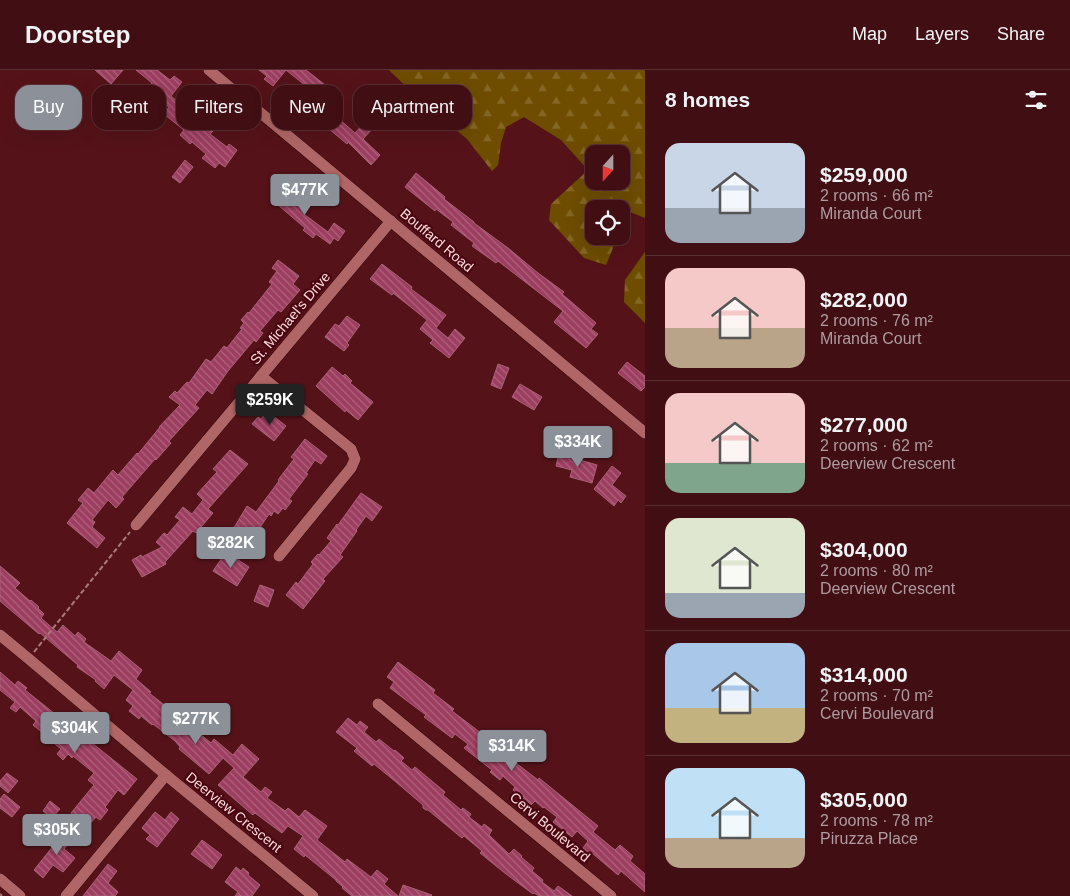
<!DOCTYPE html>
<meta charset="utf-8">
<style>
body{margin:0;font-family:Helvetica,sans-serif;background:#4b1c21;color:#f1f3f6;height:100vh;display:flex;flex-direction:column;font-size:19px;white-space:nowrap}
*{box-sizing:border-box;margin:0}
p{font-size:16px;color:#ae9ca0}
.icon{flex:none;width:28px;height:28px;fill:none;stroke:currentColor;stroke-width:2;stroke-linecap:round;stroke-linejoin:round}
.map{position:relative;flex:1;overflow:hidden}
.side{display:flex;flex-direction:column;background:#400e13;width:425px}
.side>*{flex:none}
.top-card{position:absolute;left:15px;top:15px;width:475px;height:45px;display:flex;gap:10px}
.needle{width:32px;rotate:201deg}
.controls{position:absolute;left:585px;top:75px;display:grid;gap:10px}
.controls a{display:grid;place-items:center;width:45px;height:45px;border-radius:10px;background:#400e13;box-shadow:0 5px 20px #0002,0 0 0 1px #592e33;font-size:25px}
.price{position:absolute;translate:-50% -42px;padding:0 11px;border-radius:5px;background:#8c9099;color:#fff;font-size:16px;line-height:32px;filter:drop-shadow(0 1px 2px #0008)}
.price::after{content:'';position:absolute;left:50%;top:30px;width:15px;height:11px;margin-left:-8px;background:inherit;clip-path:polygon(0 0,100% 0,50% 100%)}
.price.active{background:#222;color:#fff}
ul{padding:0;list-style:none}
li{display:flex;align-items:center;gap:15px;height:125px;padding:0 20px}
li+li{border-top:1px solid #592e33}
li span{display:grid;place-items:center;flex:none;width:140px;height:100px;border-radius:15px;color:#555}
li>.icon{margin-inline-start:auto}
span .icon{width:60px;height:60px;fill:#fffc;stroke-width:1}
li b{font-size:21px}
h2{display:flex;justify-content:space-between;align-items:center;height:60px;padding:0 20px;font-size:21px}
.pill{padding:0 18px;border-radius:15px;background:#400e13;box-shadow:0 5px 20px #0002,0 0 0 1px #592e33;font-size:18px;line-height:45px}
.pill.active{background:#8c9099;color:#fff}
header{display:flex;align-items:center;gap:30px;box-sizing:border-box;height:70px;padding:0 25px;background:#400e13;border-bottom:1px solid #592e33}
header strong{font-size:24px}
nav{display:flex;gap:28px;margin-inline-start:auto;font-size:18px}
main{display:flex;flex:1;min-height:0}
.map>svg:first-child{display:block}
.forest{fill:url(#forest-firs);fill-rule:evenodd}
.building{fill:url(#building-back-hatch);stroke:#a86278}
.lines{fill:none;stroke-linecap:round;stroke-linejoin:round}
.street-casing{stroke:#310207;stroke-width:12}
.path{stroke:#ab7a7c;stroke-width:2;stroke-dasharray:5 2.5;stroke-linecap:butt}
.street{stroke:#b06666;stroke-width:11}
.labels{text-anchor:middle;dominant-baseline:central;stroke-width:4.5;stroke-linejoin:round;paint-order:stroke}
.street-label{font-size:14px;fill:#fddbda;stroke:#490610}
</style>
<header>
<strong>Doorstep</strong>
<nav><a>Map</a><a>Layers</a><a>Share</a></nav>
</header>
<main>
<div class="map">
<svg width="645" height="826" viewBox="0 0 645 826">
<defs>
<pattern id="forest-firs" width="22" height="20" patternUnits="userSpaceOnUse" patternTransform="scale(1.25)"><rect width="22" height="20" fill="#6e4d00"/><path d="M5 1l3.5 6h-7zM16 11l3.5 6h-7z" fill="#846625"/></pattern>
<pattern id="building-back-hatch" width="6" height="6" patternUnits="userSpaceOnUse" patternTransform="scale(1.25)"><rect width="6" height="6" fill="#9d3d60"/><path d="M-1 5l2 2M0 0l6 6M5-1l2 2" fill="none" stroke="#b0627e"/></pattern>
</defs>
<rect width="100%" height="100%" fill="#551319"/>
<g class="forest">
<path d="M389,0H645V148L630,142L621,159V139H594V166H618L606,195L584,188L549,150L551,134L588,100L561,70L524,47L506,57L501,73L498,95L492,101L467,69L418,28ZM594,84H621V111H594Z"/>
<path d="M645,182V253L624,232L625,210Z"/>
</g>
<g class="building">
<path d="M95,0H123L111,14Z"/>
<path d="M136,0H157L170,10L174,6L182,12L171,26L192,44L189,47L202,58L205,54L213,61L210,64L227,77L229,74L237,80L225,97L219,93L215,98L202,88L206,84L192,72L190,74L180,65L184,60L164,44L169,37L146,19L152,13Z"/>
<path d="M259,0H306L338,25L331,33L344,43L339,49L355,63L366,51L373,58L363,69L380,85L371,95L348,72L347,74L316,48L322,41L300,23L306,16L286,0L273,16L264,9L267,6Z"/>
<path d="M185,90L193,97L180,113L172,107Z"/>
<path d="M416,103L445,127L444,129L474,152V153L508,178L538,203L564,222L562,224L596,253L591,259L598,264L586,278L554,252L563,241L498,191L496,193L472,176L474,173L451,155L453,152L436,139L435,141L405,117Z"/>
<path d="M283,115L307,136L301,142L328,162L334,153L345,161L338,171L334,168L330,174L316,164L313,168L303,160L305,158L271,129Z"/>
<path d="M278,190L299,206L293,214L300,220L281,242L278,240L260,261L263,263L256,272L254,270L228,301L212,324L207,320L195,335L199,338L169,371L171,373L156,390L155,389L122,427L124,429L116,438L108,430L92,450L95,452L92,457L105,468L97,478L67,453L83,433L78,430L88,418L94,423L113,400L118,405L137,383L138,384L160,357H159L180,335L169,327L175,321L177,323L187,312L189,313L206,289L211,292L224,276L227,278L242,259L240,258L244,253L241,250L248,242L249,243L272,214L269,212L277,201L272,198Z"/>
<path d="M382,194L412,217L411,219L446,245L436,258L448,268L455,259L465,268L449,288L430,273L433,270L420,259L427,250L393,223L392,225L370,209Z"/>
<path d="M347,246L360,255L347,273L349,275L344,281L325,267L335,254L339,256Z"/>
<path d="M627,292L645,306V317L641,321L618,303Z"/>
<path d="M498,294L509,298L501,319L491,315Z"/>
<path d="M332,297L343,306L345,304L352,311L350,313L373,332L358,350L346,340L345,342L316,316Z"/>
<path d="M520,314L542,327L534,340L512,327Z"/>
<path d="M267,341L286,356L274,371L252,354L258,347L261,349Z"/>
<path d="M305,369L327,386L321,394L315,390L306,403L308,404L289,429L292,431L285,440L283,438L278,444L274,441L271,446L269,444L251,471L241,464L240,466L232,461L247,436L256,442L279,411L278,410L294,389L291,387Z"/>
<path d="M230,380L248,394L208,439L213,443L196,463L193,461L165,492L166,494L142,507L132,490L141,485L142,487L162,477L156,472L164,463L167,465L180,450L175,447L183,437L192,444L203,430L197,424L217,402L213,399Z"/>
<path d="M559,384L597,395L592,413L570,407L572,400L556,396Z"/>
<path d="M612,396L621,403L612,415L626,426L621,433L618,430L614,436L594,419Z"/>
<path d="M361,423L382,437L372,451L366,446L356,460L357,461L340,485L343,487L323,509L325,511L303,539L286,525L296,512L298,514L313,494L311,492L318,484L319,485L331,471L327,468L337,454L338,455Z"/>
<path d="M226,482L249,497L237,516L213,501Z"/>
<path d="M0,496L20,513L15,518L30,531L31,530L39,537L38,538L44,544L41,548L57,562L63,555L75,566L78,562L86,569L84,572L111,591L119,581L142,600L136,609L151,622L149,623L181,648L211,673L214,669L233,685L242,674L259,689L243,707L261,722L265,717L272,722L267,728L285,741L288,738L299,747L305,740L327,756L317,770L345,792L347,789L371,807L377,800L388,809L384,814L398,826H352L342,818L343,817L336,811V810L305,785L304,787L294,779L303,766L288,756L282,763L255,743L253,745L218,715L234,698L223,688L209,704L179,679L180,677L175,671L153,654L152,655L141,646L139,649L129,641L133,636L126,630L133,620L114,605L104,619L95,611L96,610L77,597L78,595L40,563L39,564L0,531Z"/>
<path d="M260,515L274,520L268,537L254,531Z"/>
<path d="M398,592L435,620L433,623L454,639L452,641L498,676L500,674L506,679L503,683L538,710L539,708L598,756L593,762L615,780L620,775L633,786L630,791L645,804V822L621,801L618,805L592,783L590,785L583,778L588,771L577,761L572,767L553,752L557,747L544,737L543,738L535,731L531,735L513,720L515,717L503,706L500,710L490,702L492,700L464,678L468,674L455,664L452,668L424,647L426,645L390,618L394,612L387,607Z"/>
<path d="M0,602L15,615L18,611L27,618L25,620L60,648L57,651L78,669L82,665L137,709L124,725L118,720L105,737L108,740L100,750L96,747L88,756L71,743L94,715L88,710L94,703L73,686L72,688L68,684L63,690L57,684L61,679L55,674L57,671L45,661L43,663L33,655L36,651L20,637L16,642L10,638L15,632L0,620Z"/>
<path d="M348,648L357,655L360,651L368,657L364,662L376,672L379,669L394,681L395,680L404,688L401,691L412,700L415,697L445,722L443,725L461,740L463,738L471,744L469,747L482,757L484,754L492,760L489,765L509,784L514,779L522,786L521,787L534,798L532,801L543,810L542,812L554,821L558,816L572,826H539L534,823L533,824L506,804L480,783L482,781L464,766L462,768L428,740H426L423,738V735L396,712L374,694L372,696L354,681L357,678L336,662Z"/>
<path d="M7,703L18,711L8,723L0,716V711Z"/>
<path d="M4,724L20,737L12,747L0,738V729Z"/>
<path d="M50,731L60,739L52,748L43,741Z"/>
<path d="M155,742L165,750L171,742L179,749L157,777L146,769L150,765L142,758Z"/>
<path d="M66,760L74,767L64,779L75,788L63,802L53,795L43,808L34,800Z"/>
<path d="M202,770L222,785L212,799L191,784Z"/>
<path d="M108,794L117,801L108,813L118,822L115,826H83Z"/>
<path d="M236,797L241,801L243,798L249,803L248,805L260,815L252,826H235L238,822L225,812Z"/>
<path d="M403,815L432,825L431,826H399Z"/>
</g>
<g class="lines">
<defs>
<g id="street">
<path d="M209,0L645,363"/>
<path d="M261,306L351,379L355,389L351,398L279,486"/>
<path d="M136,455L391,151"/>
<path d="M0,565L29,589L166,705L313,826"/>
<path d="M378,634L611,826"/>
<path d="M0,809L20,826"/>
<path d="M66,826L166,705"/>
</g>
</defs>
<use href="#street" class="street-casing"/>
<g class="path">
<path d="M34,582L130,462"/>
<path d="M0,824L2,826"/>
</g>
<use href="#street" class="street"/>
</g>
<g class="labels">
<g class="street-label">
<text transform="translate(437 170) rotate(40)">Bouffard Road</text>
<text transform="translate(290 248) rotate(-50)">St. Michael's Drive</text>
<text transform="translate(234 742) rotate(39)">Deerview Crescent</text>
<text transform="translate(550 757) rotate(40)">Cervi Boulevard</text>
</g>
</g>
</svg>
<div class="controls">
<a><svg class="needle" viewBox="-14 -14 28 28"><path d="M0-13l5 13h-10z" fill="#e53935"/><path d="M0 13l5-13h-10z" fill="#ae9ca0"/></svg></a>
<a><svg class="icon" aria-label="locate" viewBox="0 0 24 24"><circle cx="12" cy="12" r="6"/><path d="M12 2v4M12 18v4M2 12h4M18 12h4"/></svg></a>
</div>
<b class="price" style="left:305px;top:146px">$477K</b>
<b class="price active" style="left:270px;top:356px">$259K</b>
<b class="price" style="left:578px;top:398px">$334K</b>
<b class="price" style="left:231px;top:499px">$282K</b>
<b class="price" style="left:196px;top:675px">$277K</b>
<b class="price" style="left:75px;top:684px">$304K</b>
<b class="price" style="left:512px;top:702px">$314K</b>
<b class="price" style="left:57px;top:786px">$305K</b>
<div class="top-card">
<a class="pill active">Buy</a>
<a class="pill">Rent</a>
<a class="pill">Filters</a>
<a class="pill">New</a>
<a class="pill">Apartment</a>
</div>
</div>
<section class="side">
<h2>8 homes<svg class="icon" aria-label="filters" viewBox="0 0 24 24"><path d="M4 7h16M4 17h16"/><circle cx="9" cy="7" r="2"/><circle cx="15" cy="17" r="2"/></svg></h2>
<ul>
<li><span style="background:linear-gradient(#c9d6e8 65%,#9aa5b1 0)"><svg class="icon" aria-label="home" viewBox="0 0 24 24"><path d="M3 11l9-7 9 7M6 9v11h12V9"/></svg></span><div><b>$259,000</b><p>2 rooms · 66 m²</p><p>Miranda Court</p></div></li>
<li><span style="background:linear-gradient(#f6c9c9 60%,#b9a48a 0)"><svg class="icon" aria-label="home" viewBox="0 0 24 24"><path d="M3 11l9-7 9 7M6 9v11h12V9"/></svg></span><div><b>$282,000</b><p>2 rooms · 76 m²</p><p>Miranda Court</p></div></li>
<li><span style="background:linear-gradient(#f6c9c9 70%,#7fa58c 0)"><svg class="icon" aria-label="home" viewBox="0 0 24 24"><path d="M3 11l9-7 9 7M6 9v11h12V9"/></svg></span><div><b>$277,000</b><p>2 rooms · 62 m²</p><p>Deerview Crescent</p></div></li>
<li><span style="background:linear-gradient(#dfe7d0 75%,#9aa5b1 0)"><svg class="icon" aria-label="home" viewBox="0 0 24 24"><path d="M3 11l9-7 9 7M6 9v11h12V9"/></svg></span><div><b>$304,000</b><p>2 rooms · 80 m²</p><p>Deerview Crescent</p></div></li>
<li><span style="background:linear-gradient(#a9c7e8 65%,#c2b280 0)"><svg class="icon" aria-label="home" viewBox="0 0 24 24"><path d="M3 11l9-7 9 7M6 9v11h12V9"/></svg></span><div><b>$314,000</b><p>2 rooms · 70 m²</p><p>Cervi Boulevard</p></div></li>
<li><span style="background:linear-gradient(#bfe0f5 70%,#b9a48a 0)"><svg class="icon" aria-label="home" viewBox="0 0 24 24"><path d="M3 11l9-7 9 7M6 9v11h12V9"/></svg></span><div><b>$305,000</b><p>2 rooms · 78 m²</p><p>Piruzza Place</p></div></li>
</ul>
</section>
</main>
